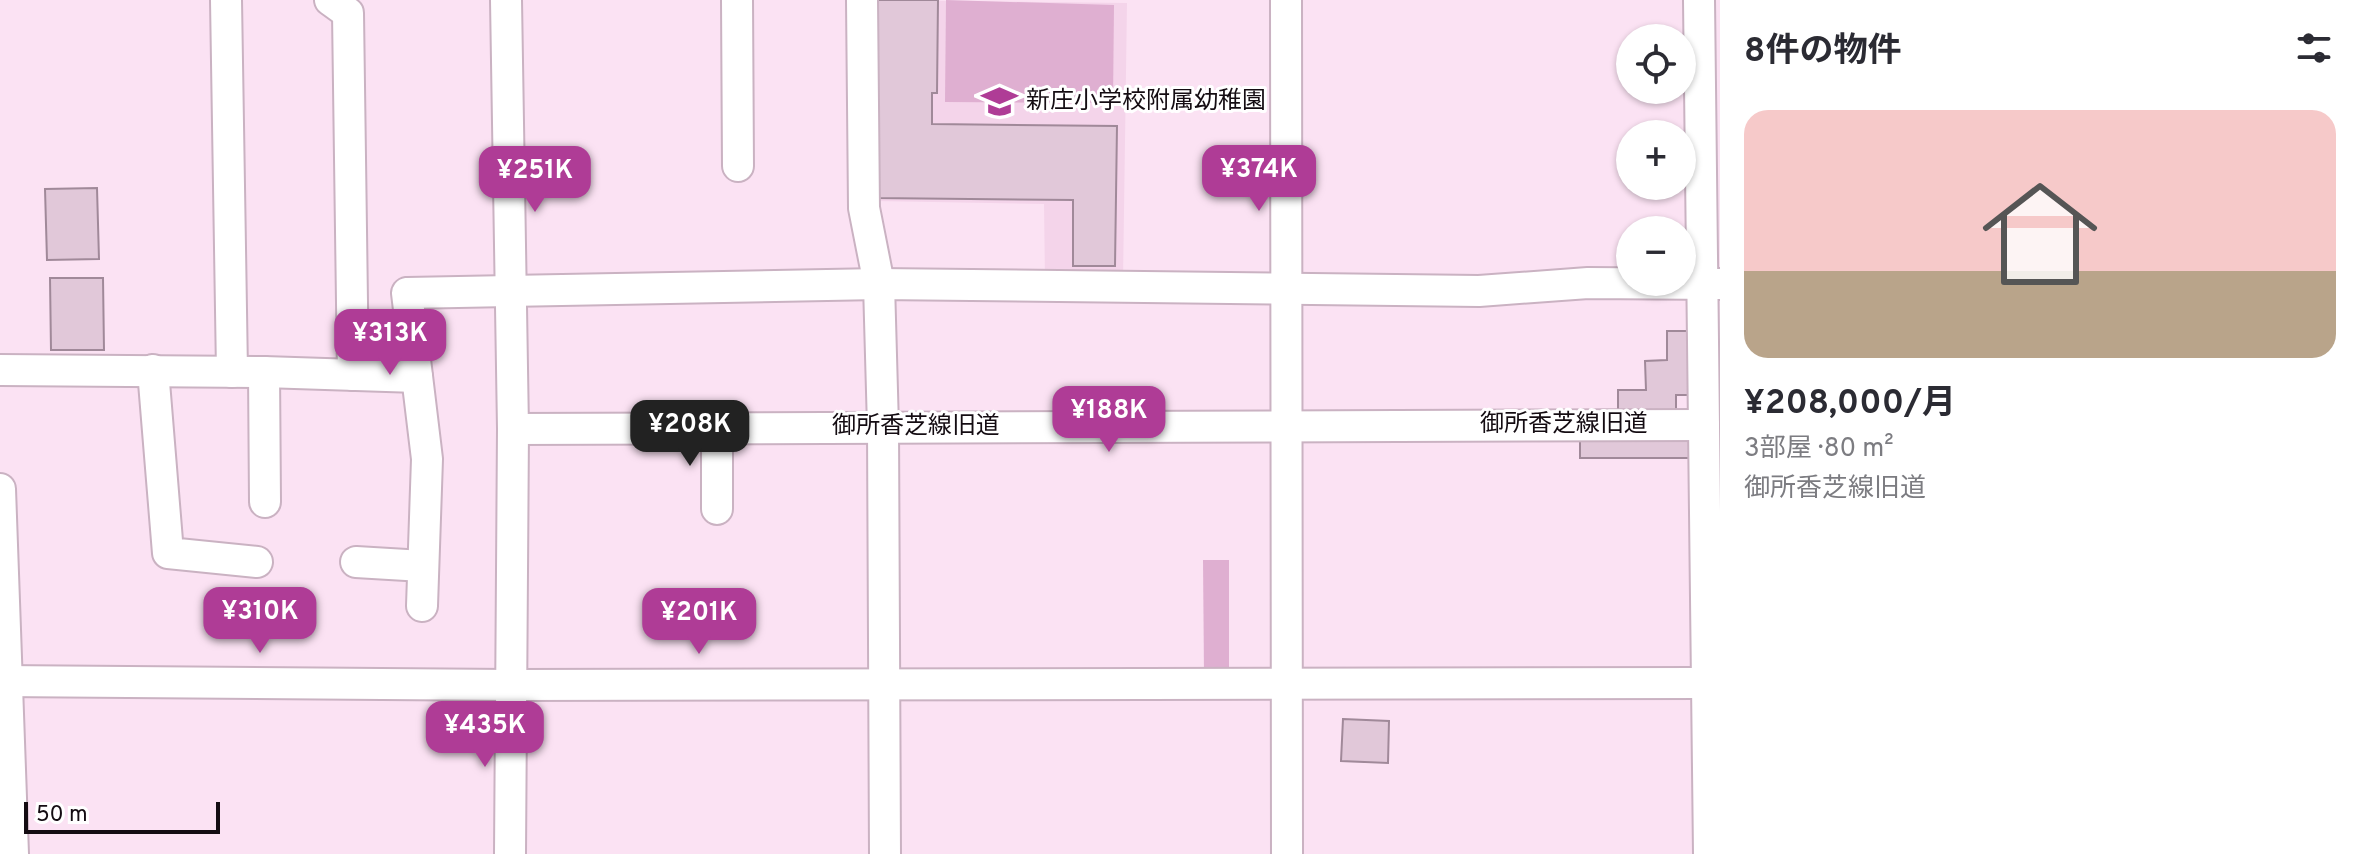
<!DOCTYPE html>
<html lang="ja">
<meta charset="utf-8">
<style>
body{margin:0;font-family:Overpass,"Noto Sans JP",sans-serif;background:#f7f7f7;color:#2b2b33;height:100vh;display:flex;flex-direction:column;font-size:30px;white-space:nowrap}
*{box-sizing:border-box;margin:0}
p{font-size:26px;color:#7c7c81}
.icon{flex:none;width:44px;height:44px;fill:none;stroke:currentColor;stroke-width:2;stroke-linecap:round;stroke-linejoin:round}
.map{position:relative;flex:1;overflow:hidden}
.details{display:flex;flex-direction:column;background:#fff;width:640px}
.details>*{flex:none}
.fabs{position:absolute;left:1616px;top:24px;display:grid;gap:16px}
.fabs a{display:grid;place-items:center;width:80px;height:80px;border-radius:50%;background:#fff;box-shadow:0 2px 6px #0004;font-size:40px}
.scale{position:absolute;left:24px;bottom:20px;width:196px;box-sizing:border-box;padding-left:8px;border:4px solid #140c12;border-top:0;font-size:22px;line-height:28px;white-space:nowrap;color:#140c12;-webkit-text-stroke:6px #fff;paint-order:stroke}
.price{position:absolute;translate:-50% -68px;padding:0 18px;border-radius:16px;background:#af3c96;color:#fff;font-size:26px;line-height:52px;filter:drop-shadow(0 2px 4px #0008)}
.price::after{content:'';position:absolute;left:50%;top:48px;width:24px;height:18px;margin-left:-12px;background:inherit;clip-path:polygon(0 0,100% 0,50% 100%)}
.price.selected{background:#222;color:#fff}
ul{padding:0;list-style:none}
li{display:grid;align-content:center;gap:16px;height:424px;padding:0 24px}
li span{display:grid;place-items:center;height:248px;border-radius:24px;color:#555}
li>.icon{margin-inline-start:auto}
span .icon{width:144px;height:144px;fill:#fffc;stroke-width:1}
li b{font-size:34px}
h2{display:flex;justify-content:space-between;align-items:center;height:96px;padding:0 24px;font-size:34px}
main{display:flex;flex:1;min-height:0}
.map>svg:first-child{display:block}
.built{fill:#f4d4ea}
.green{fill:#dfafd1}
.building{fill:#e1c8d9;stroke:#a08999;stroke-width:2}
.lines{fill:none;stroke-linecap:round;stroke-linejoin:round}
.minor-casing{stroke:#cab2c2;stroke-width:34}
.minor{stroke:#fff;stroke-width:30}
.labels{text-anchor:middle;dominant-baseline:central;stroke-width:6;stroke-linejoin:round;paint-order:stroke}
.poi-label{font-size:24px;fill:#140c12;stroke:#fff;text-anchor:start}
.street-label{font-size:24px;fill:#140c12;stroke:#fff}
</style>
<main>
<div class="map">
<svg width="1720" height="854" viewBox="0 0 1720 854">
<rect width="100%" height="100%" fill="#fbe2f3"/>
<path class="built" d="M873,0L1127,3L1123,280H1045L1044,204L875,201Z"/>
<g class="green">
<path d="M946,0L1114,5L1113,103L945,102Z"/>
<path d="M1203,560H1229V676L1204,675Z"/>
</g>
<g class="building">
<path d="M876,0H938L937,93H932V124L1117,126L1115,266H1073V200L874,198Z"/>
<path d="M97,188L99,259L47,260L45,189Z"/>
<path d="M50,278H103L104,350H51Z"/>
<path d="M1667,331H1689L1690,395H1676V410H1618V390H1646L1645,361L1667,360Z"/>
<rect x="1580" y="438" width="111" height="20"/>
<path d="M1343,719L1389,721L1388,763L1341,761Z"/>
</g>
<g class="lines">
<defs>
<g id="minor">
<path d="M226,0L232,372"/>
<path d="M330,0L348,13L353,375"/>
<path d="M506,0L513,429L510,854"/>
<path d="M737,0L738,166"/>
<path d="M862,0L864,208L879,284L883,427L885,854"/>
<path d="M1286,0L1287,854"/>
<path d="M1699,0L1709,854"/>
<path d="M0,370L264,372L417,377"/>
<path d="M153,370L168,553L257,562"/>
<path d="M264,372L265,502"/>
<path d="M717,426V509"/>
<path d="M513,429L1704,425"/>
<path d="M0,489L13,854"/>
<path d="M356,562L423,566"/>
<path d="M422,606L427,459L407,293L879,284L1479,291L1588,283L1720,284"/>
<path d="M0,681L513,685L1705,683"/>
</g>
</defs>
<use href="#minor" class="minor-casing"/>
<use href="#minor" class="minor"/>
</g>
<defs>
<symbol id="school-bare" viewBox="-9 -9 18 18"><path d="M0-5L7-2L0 1L-7-2ZM-4 1L0 2.5L4 1V4Q0 6-4 4Z" fill="#af3c96" stroke="#fff" stroke-width="2.5" paint-order="stroke"/></symbol>
</defs>
<g fill-rule="evenodd">
<use href="#school-bare" x="974" y="76" width="51" height="51"/>
</g>
<g class="labels">
<g class="poi-label">
<text x="1026" y="102">新庄小学校附属幼稚園</text>
</g>
<g class="street-label">
<text x="1564" y="425">御所香芝線旧道</text>
<text x="916" y="427">御所香芝線旧道</text>
</g>
</g>
</svg>
<div class="fabs">
<a><svg class="icon" aria-label="locate" viewBox="0 0 24 24"><circle cx="12" cy="12" r="6"/><path d="M12 2v4M12 18v4M2 12h4M18 12h4"/></svg></a>
<a>+</a>
<a>−</a>
</div>
<div class="scale">50 m</div>
<b class="price" style="left:1259px;top:213px">¥374K</b>
<b class="price" style="left:535px;top:214px">¥251K</b>
<b class="price" style="left:390px;top:377px">¥313K</b>
<b class="price" style="left:1109px;top:454px">¥188K</b>
<b class="price selected" style="left:690px;top:468px">¥208K</b>
<b class="price" style="left:260px;top:655px">¥310K</b>
<b class="price" style="left:699px;top:656px">¥201K</b>
<b class="price" style="left:485px;top:769px">¥435K</b>
</div>
<section class="details">
<h2>8件の物件<svg class="icon" aria-label="filters" viewBox="0 0 24 24"><path d="M4 7h16M4 17h16"/><circle cx="9" cy="7" r="2"/><circle cx="15" cy="17" r="2"/></svg></h2>
<ul>
<li><span style="background:linear-gradient(#f6c9c9 65%,#b9a48a 0)"><svg class="icon" aria-label="home" viewBox="0 0 24 24"><path d="M3 11l9-7 9 7M6 9v11h12V9"/></svg></span><div><b>¥208,000/月</b><p>3部屋 · 80 m²</p><p>御所香芝線旧道</p></div></li>
</ul>
</section>
</main>
